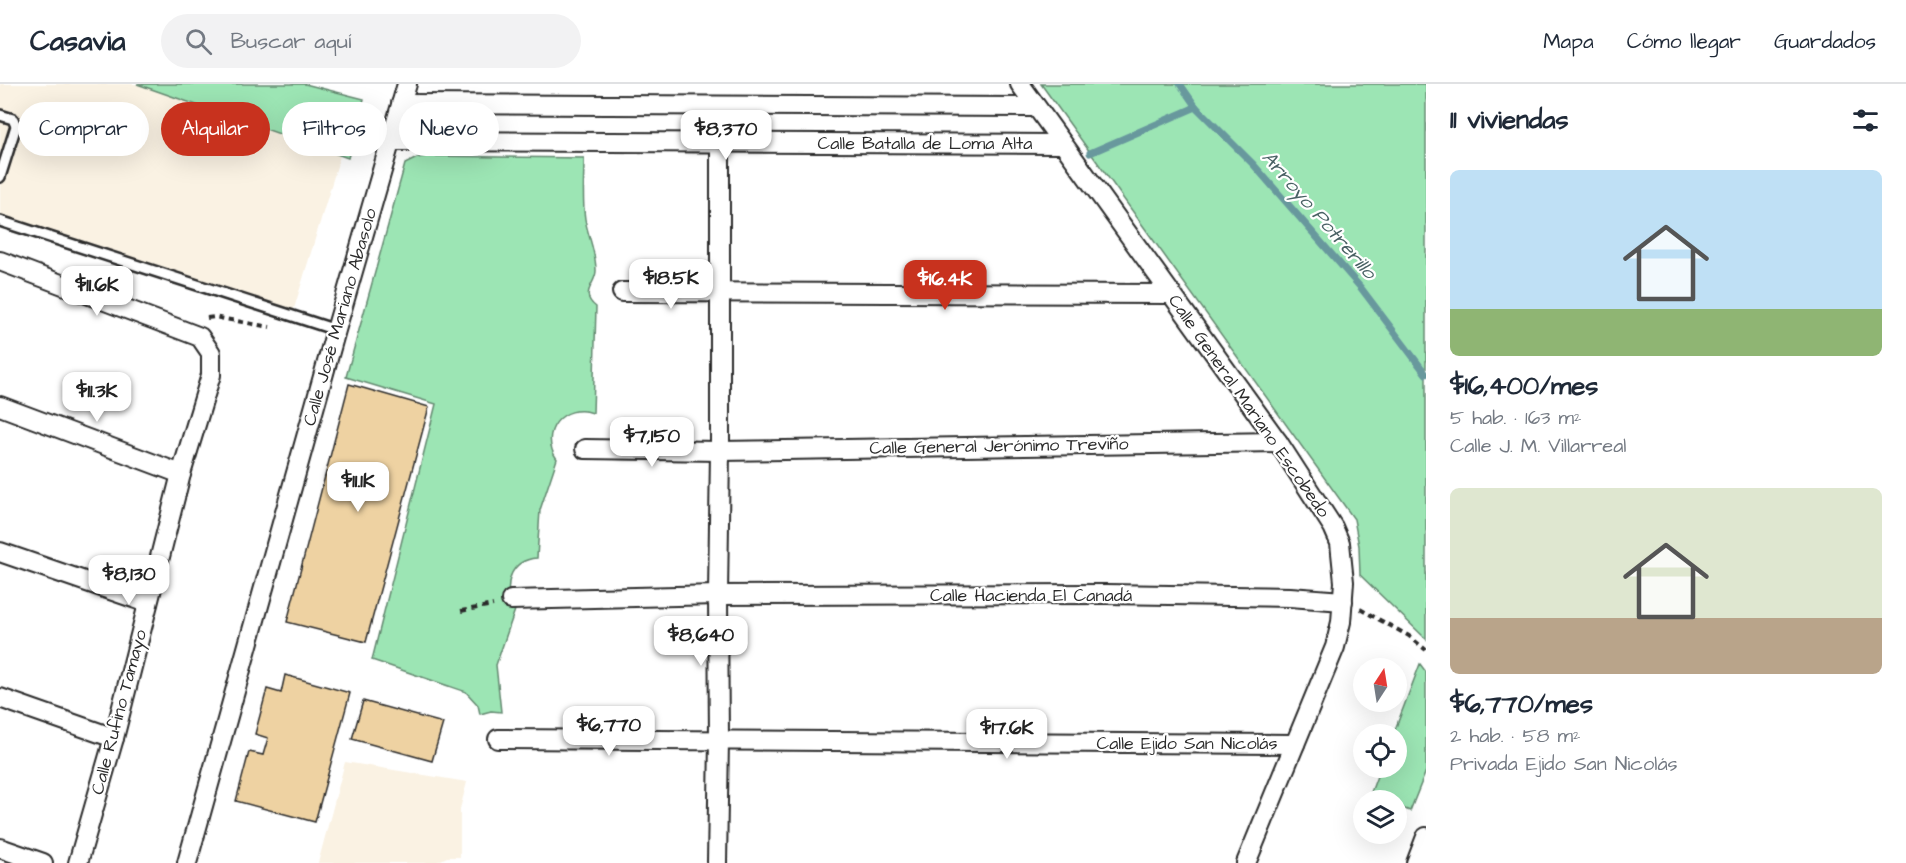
<!DOCTYPE html>
<html lang="es">
<meta charset="utf-8">
<style>
body{margin:0;font-family:"Architects Daughter",sans-serif;background:#f2f2f3;color:#1f2937;height:100vh;display:flex;flex-direction:column;font-size:22px;white-space:nowrap}
*{box-sizing:border-box;margin:0}
p{font-size:20px;color:#747a83}
.icon{flex:none;width:33px;height:33px;fill:none;stroke:currentColor;stroke-width:2;stroke-linecap:round;stroke-linejoin:round}
.map{position:relative;flex:1;overflow:hidden}
.sheet{display:flex;flex-direction:column;background:#fff;width:480px}
.sheet>*{flex:none}
.top-card{position:absolute;left:18px;top:18px;width:570px;height:54px;display:flex;gap:12px}
.needle{width:39px;rotate:12deg}
.controls{position:absolute;left:1353px;top:574px;display:grid;gap:12px}
.controls a{display:grid;place-items:center;width:54px;height:54px;border-radius:50%;background:#fff;box-shadow:0 6px 24px #0002;font-size:30px}
.price{position:absolute;translate:-50% -51px;padding:0 14px;border-radius:12px;background:#fff;color:#222;font-size:20px;line-height:39px;filter:drop-shadow(0 2px 3px #0008)}
.price::after{content:'';position:absolute;left:50%;top:36px;width:18px;height:14px;margin-left:-9px;background:inherit;clip-path:polygon(0 0,100% 0,50% 100%)}
.price.active{background:#c8321e;color:#fff}
ul{padding:0;list-style:none}
li{display:grid;align-content:center;gap:12px;height:318px;padding:0 24px}
li span{display:grid;place-items:center;height:186px;border-radius:9px;color:#555}
li>.icon{margin-inline-start:auto}
span .icon{width:108px;height:108px;fill:#fffc;stroke-width:1}
li b{font-size:26px}
h2{display:flex;justify-content:space-between;align-items:center;height:72px;padding:0 24px;font-size:26px}
.tag{padding:0 21px;border-radius:27px;background:#fff;box-shadow:0 6px 24px #0002;font-size:21px;line-height:54px}
.tag.active{background:#c8321e;color:#fff}
header{display:flex;align-items:center;gap:36px;box-sizing:border-box;height:84px;padding:0 30px;background:#fff;border-bottom:2px solid #e0e1e3}
header strong{font-size:28px}
nav{display:flex;gap:33px;margin-inline-start:auto;font-size:21px}
.search{width:420px;height:54px;background:#f2f2f3;display:flex;align-items:center;gap:15px;box-sizing:border-box;padding:0 21px;border-radius:33px;color:#747a83;font-size:22px}
main{display:flex;flex:1;min-height:0}
.map>svg:first-child{display:block}
.built{fill:#faf2e3}
.green{fill:#9ce5b4;stroke:#648870;stroke-width:1.5}
.lines{fill:none;stroke-linecap:round;stroke-linejoin:round}
.stream{stroke:#67989d;stroke-width:7}
.building{fill:#eed2a2;stroke:#2b2b2b;stroke-width:1.5}
.service-casing{stroke:#2b2b2b;stroke-width:14}
.minor-casing{stroke:#2b2b2b;stroke-width:22}
.path{stroke:#2b2b2b;stroke-width:4;stroke-dasharray:6 4.5;stroke-linecap:butt}
.service{stroke:#fff;stroke-width:9}
.minor{stroke:#fff;stroke-width:18}
.labels{text-anchor:middle;dominant-baseline:central;stroke-width:4.5;stroke-linejoin:round;paint-order:stroke}
.street-label{font-size:18px;fill:#2b2b2b;stroke:#fff}
.water-label{font-size:20px;font-style:italic;fill:#496164;stroke:#fff}
</style>
<header>
<strong>Casavia</strong>
<div class="search"><svg class="icon" aria-label="search" viewBox="0 0 24 24"><circle cx="10" cy="10" r="6"/><path d="M15 15l6 6"/></svg>Buscar aquí</div>
<nav><a>Mapa</a><a>Cómo llegar</a><a>Guardados</a></nav>
</header>
<main>
<div class="map">
<svg width="1426" height="779" viewBox="0 0 1426 779">
<rect width="100%" height="100%" fill="#fff"/>
<filter id="ink" filterUnits="userSpaceOnUse"><feTurbulence type="fractalNoise" baseFrequency=".0167" numOctaves="2"/><feDisplacementMap in="SourceGraphic" scale="12" xChannelSelector="R" yChannelSelector="G"/><feConvolveMatrix kernelMatrix="1 2 1 2 8 2 1 2 1" color-interpolation-filters="sRGB"/></filter>
<g filter="url(#ink)">
<g class="built">
<path d="M0,0H137L340,72L290,238L0,144Z"/>
<path d="M345,678L467,698L460,725V773H447L435,779H318Z"/>
</g>
<g class="green">
<path d="M137,0H305L364,15L348,74Z"/>
<path d="M1041,0H1426V555L1360,491L1359,462L1354,435Z"/>
<path d="M428,72L584,74C584,94 582,116 585,135C588,152 596,169 596,186C597,199 578,209 596,223L593,329C563,318 538,349 557,375L540,426L537,474C509,476 502,503 515,526L496,581L501,628L491,627L480,630L478,621L466,608L372,576L436,320L346,293L405,80L417,74Z"/>
<path d="M1420,580L1426,588V687L1410,727L1397,722L1396,717H1384L1370,711L1380,684H1396V651H1393Z"/>
</g>
<g class="lines">
<g class="stream">
<path d="M1180,0L1196,23L1253,80L1361,204L1426,290"/>
<path d="M1090,69L1196,23"/>
</g>
</g>
<g class="building">
<path d="M349,300L429,323L366,558L287,538Z"/>
<path d="M285,591L350,609L315,738L236,717L249,668L263,671L268,654L255,650L267,605L281,609Z"/>
<path d="M363,617L443,639L432,677L352,655Z"/>
</g>
<g class="lines">
<defs>
<g id="service">
<path d="M0,31L13,35L16,42L0,93"/>
<path d="M0,137L336,246"/>
</g>
<g id="minor">
<path d="M1020,0L1278,358L1333,443L1340,459L1344,498L1341,538L1335,563L1246,779"/>
<path d="M401,20L1035,23"/>
<path d="M391,57L1062,60"/>
<path d="M0,177L200,253L211,269V291L181,390L114,654L78,779"/>
<path d="M622,208L1170,210"/>
<path d="M0,322L181,390"/>
<path d="M585,365L720,367L1278,358"/>
<path d="M0,468L148,519"/>
<path d="M511,516L718,511L1107,510L1290,513L1343,517"/>
<path d="M0,614L114,654"/>
<path d="M498,655L1295,660"/>
<path d="M0,764L43,779"/>
<path d="M187,779L336,246L407,0"/>
<path d="M717,779L719,656L718,511L720,367V23"/>
<path d="M1416,779L1426,753"/>
</g>
</defs>
<use href="#service" class="service-casing"/>
<use href="#minor" class="minor-casing"/>
<g class="path">
<path d="M207,234L214,233L270,243"/>
<path d="M1360,525L1409,552L1426,566"/>
<path d="M461,527L493,521"/>
</g>
<use href="#service" class="service"/>
<use href="#minor" class="minor"/>
</g>
</g>
<g class="labels">
<g class="street-label">
<text x="925" y="59">Calle Batalla de Loma Alta</text>
<text transform="translate(340 233) rotate(-74)">Calle José Mariano Abasolo</text>
<text transform="translate(1249 322) rotate(55)">Calle General Mariano Escobedo</text>
<text transform="translate(999 362) rotate(-1)">Calle General Jerónimo Treviño</text>
<text x="1031" y="511">Calle Hacienda El Canadá</text>
<text transform="translate(119 628) rotate(-75)">Calle Rufino Tamayo</text>
<text x="1187" y="659">Calle Ejido San Nicolás</text>
</g>
<g class="water-label">
<text transform="translate(1319 131) rotate(49)">Arroyo Potrerillo</text>
</g>
</g>
</svg>
<div class="controls">
<a><svg class="needle" viewBox="-14 -14 28 28"><path d="M0-13l5 13h-10z" fill="#e53935"/><path d="M0 13l5-13h-10z" fill="#747a83"/></svg></a>
<a><svg class="icon" aria-label="locate" viewBox="0 0 24 24"><circle cx="12" cy="12" r="6"/><path d="M12 2v4M12 18v4M2 12h4M18 12h4"/></svg></a>
<a><svg class="icon" aria-label="layers" viewBox="0 0 24 24"><path d="M12 4l9 5-9 5-9-5zM3 14l9 5 9-5"/></svg></a>
</div>
<b class="price" style="left:726px;top:77px">$8,370</b>
<b class="price" style="left:671px;top:226px">$18.5K</b>
<b class="price active" style="left:945px;top:227px">$16.4K</b>
<b class="price" style="left:97px;top:233px">$11.6K</b>
<b class="price" style="left:97px;top:339px">$11.3K</b>
<b class="price" style="left:652px;top:384px">$7,150</b>
<b class="price" style="left:358px;top:429px">$11.1K</b>
<b class="price" style="left:129px;top:522px">$8,130</b>
<b class="price" style="left:701px;top:583px">$8,640</b>
<b class="price" style="left:609px;top:673px">$6,770</b>
<b class="price" style="left:1007px;top:676px">$17.6K</b>
<div class="top-card">
<a class="tag">Comprar</a>
<a class="tag active">Alquilar</a>
<a class="tag">Filtros</a>
<a class="tag">Nuevo</a>
</div>
</div>
<section class="sheet">
<h2>11 viviendas<svg class="icon" aria-label="filters" viewBox="0 0 24 24"><path d="M4 7h16M4 17h16"/><circle cx="9" cy="7" r="2"/><circle cx="15" cy="17" r="2"/></svg></h2>
<ul>
<li><span style="background:linear-gradient(#bfe0f5 75%,#8fb573 0)"><svg class="icon" aria-label="home" viewBox="0 0 24 24"><path d="M3 11l9-7 9 7M6 9v11h12V9"/></svg></span><div><b>$16,400/mes</b><p>5 hab. · 163 m²</p><p>Calle J. M. Villarreal</p></div></li>
<li><span style="background:linear-gradient(#dfe7d0 70%,#b9a48a 0)"><svg class="icon" aria-label="home" viewBox="0 0 24 24"><path d="M3 11l9-7 9 7M6 9v11h12V9"/></svg></span><div><b>$6,770/mes</b><p>2 hab. · 58 m²</p><p>Privada Ejido San Nicolás</p></div></li>
</ul>
</section>
</main>
